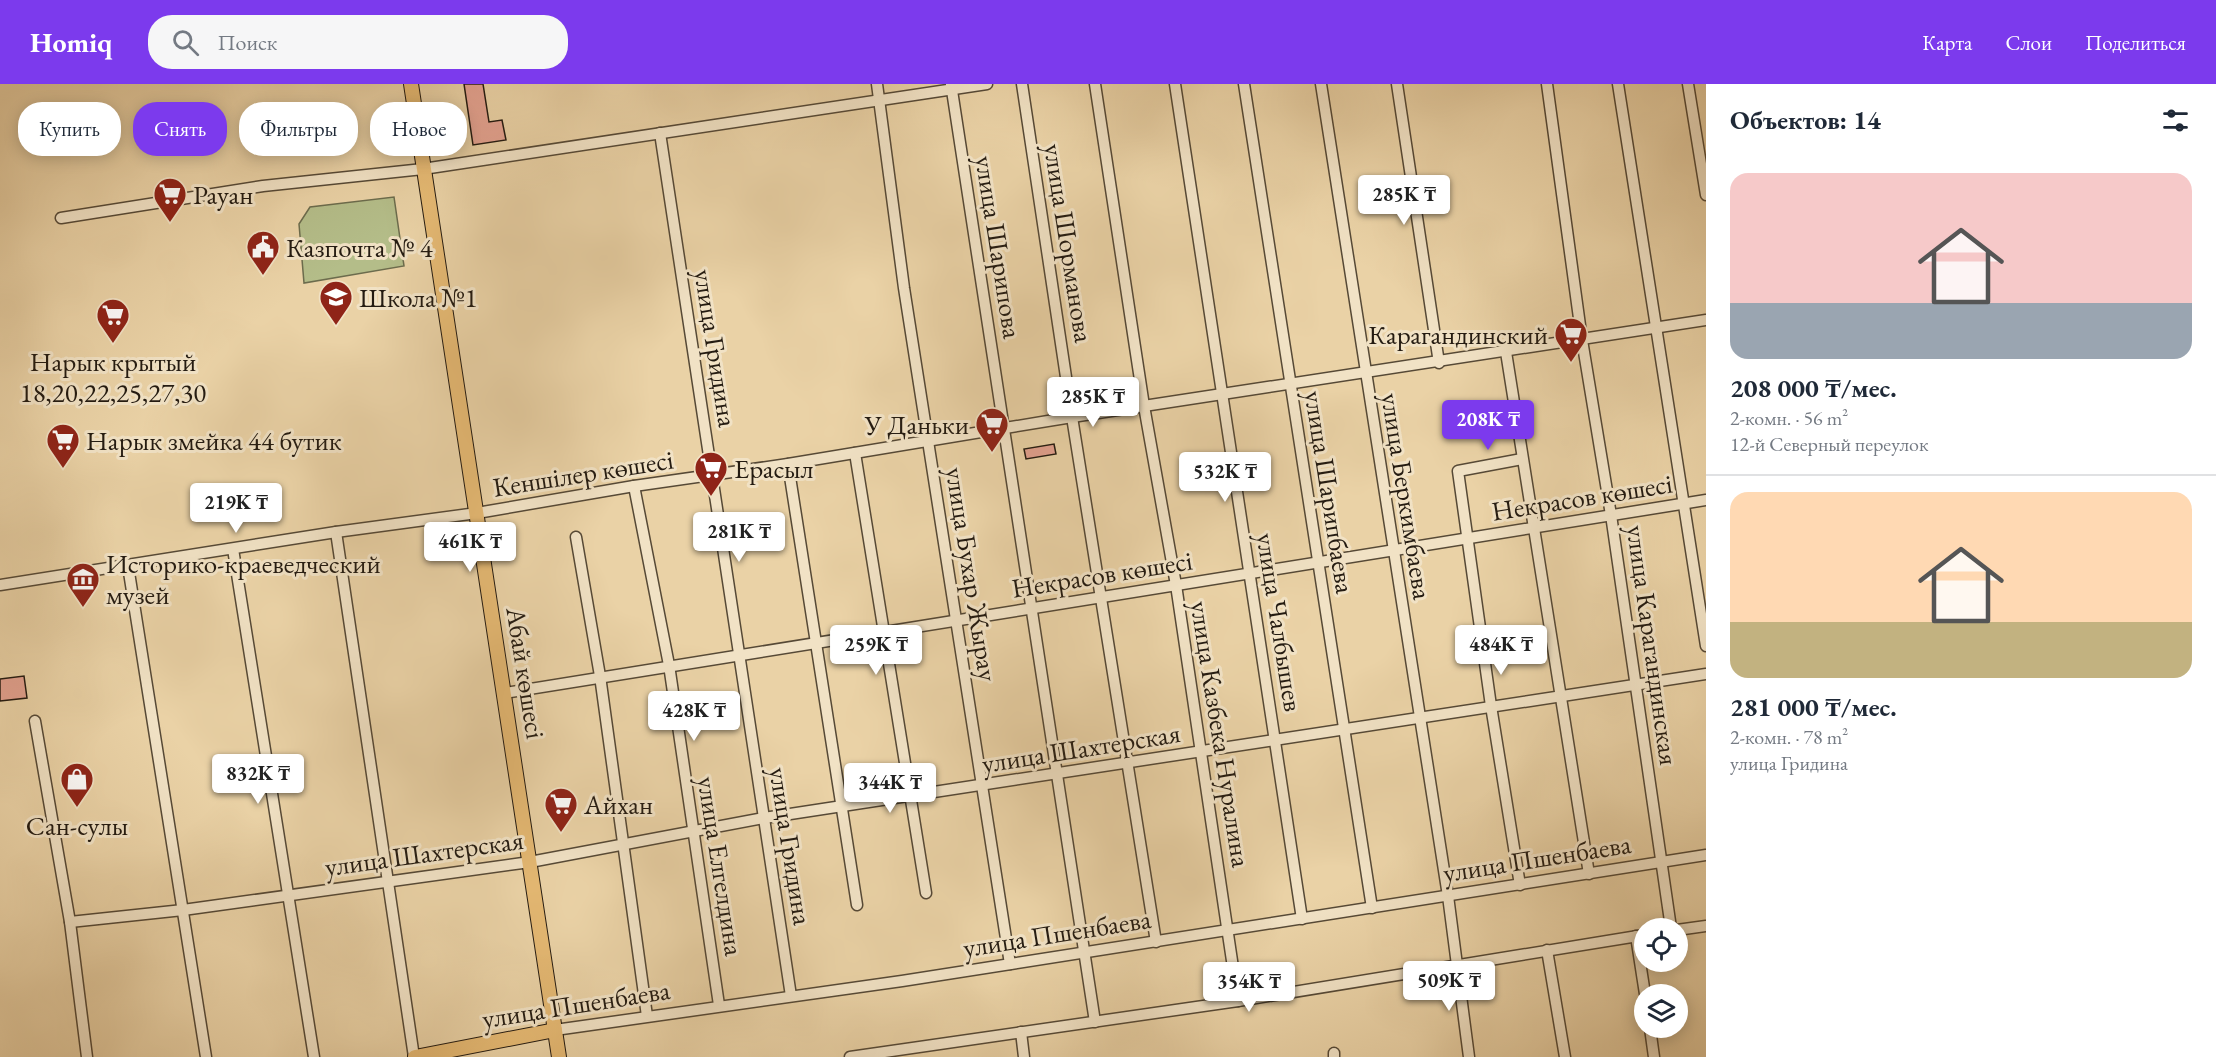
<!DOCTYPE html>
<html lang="ru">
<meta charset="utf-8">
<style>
body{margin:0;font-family:"EB Garamond",serif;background:#f6f6f7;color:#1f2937;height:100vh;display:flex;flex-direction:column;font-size:22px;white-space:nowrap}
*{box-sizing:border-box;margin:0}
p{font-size:20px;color:#747a83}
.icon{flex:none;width:33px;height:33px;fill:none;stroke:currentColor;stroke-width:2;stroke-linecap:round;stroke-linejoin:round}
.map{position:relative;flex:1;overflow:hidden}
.side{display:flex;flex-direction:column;background:#fff;width:510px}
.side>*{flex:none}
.top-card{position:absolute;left:18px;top:18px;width:570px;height:54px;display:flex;gap:12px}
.tools{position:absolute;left:1634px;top:834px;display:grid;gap:12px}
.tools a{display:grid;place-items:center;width:54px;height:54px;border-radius:50%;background:#fff;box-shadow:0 3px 15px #0003;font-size:30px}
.price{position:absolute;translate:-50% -51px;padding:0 14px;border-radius:6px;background:#fff;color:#222;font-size:20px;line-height:39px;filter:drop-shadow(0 2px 3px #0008)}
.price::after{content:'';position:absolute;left:50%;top:36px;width:18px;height:14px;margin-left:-9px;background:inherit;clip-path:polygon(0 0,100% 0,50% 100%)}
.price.current{background:#7c3aed;color:#fff}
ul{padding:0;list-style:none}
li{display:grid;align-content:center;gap:12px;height:318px;padding:0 24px}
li+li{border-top:2px solid #e0e1e3}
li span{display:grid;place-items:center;height:186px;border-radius:18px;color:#555}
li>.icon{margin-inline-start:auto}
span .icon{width:108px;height:108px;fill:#fffc;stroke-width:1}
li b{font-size:26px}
h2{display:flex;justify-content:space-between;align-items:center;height:72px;padding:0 24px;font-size:26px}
.tag{padding:0 21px;border-radius:24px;background:#fff;box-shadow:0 3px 15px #0003;font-size:21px;line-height:54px}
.tag.current{background:#7c3aed;color:#fff}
header{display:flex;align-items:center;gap:36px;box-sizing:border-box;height:84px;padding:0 30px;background:#7c3aed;color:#fff}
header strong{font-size:28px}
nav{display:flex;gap:33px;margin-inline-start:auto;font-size:21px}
.search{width:420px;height:54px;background:#f6f6f7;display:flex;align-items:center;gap:15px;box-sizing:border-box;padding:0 21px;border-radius:24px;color:#747a83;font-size:22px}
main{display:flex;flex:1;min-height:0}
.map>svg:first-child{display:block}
.green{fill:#b4bd89;stroke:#6c6c4d;stroke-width:1.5}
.building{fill:#e3a290;stroke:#241b11;stroke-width:1.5}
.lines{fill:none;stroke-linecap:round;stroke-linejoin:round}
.minor-casing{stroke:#564936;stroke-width:13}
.major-casing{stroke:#241b11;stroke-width:16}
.minor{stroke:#f1e2c5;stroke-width:10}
.major{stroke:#e5b973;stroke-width:14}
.labels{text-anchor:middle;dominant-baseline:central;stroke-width:6;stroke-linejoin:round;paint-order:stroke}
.poi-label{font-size:27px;fill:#241b11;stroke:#f1e2c5;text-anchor:start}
.street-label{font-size:27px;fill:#241b11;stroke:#f1e2c5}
</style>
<header>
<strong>Homiq</strong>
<div class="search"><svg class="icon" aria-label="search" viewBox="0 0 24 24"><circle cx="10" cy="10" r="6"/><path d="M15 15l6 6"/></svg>Поиск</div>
<nav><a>Карта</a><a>Слои</a><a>Поделиться</a></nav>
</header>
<main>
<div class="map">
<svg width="1706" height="973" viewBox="0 0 1706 973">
<rect width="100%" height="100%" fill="#ead2a6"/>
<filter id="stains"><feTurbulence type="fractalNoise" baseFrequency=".00333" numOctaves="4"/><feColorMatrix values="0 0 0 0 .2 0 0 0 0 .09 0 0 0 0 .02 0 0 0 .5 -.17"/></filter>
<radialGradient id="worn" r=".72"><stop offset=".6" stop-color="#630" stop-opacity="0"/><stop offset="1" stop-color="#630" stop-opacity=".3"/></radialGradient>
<path class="green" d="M394,113L404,182L304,199L299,140L310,123Z"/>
<g class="building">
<path d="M464,0H483L489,38L502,36L506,56L473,61Z"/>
<path d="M1054,360L1056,370L1026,375L1024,365Z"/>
<path d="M24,592L27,614L0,617V595Z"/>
</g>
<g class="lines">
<defs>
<g id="minor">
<path d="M877,0L904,204L1010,880"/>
<path d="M951,0L1095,938"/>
<path d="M1022,0L1072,333L1156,858"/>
<path d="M1095,0L1144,322L1176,501L1238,917"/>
<path d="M1175,0L1302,835"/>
<path d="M1244,0L1372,824"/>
<path d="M1321,0L1448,812L1469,973"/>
<path d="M1397,0L1439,279"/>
<path d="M1547,0L1582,256L1611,431L1671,844"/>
<path d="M1618,0L1706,562"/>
<path d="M1688,0L1706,111"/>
<path d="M660,49L791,912"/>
<path d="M61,134L263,102L423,85L987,0"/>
<path d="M1506,268L1589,790"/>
<path d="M855,369L926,809"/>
<path d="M788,380L857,821"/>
<path d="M634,402L669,581L719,921"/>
<path d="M336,448L414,973"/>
<path d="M576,453L600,592L647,932"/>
<path d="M233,465L314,973"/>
<path d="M128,482L206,973"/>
<path d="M0,501L336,448L477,429L634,402L788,380L1072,333L1706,236"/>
<path d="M505,609L1706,416"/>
<path d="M35,637L70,838L87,973"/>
<path d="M1520,801L1491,622L1458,387L1522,375"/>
<path d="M70,838L183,826L530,778L764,734L1706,590"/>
<path d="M1677,846L1706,842"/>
<path d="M1636,852L1645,910"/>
<path d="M1547,866L1565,973"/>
<path d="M1650,944L1654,973"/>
<path d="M555,946L902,897L1706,771"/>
<path d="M1021,948L1024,973"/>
<path d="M1334,969V973"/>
<path d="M850,973L1238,917L1644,851"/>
</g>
<g id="major">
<path d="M411,0L559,973"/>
<path d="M415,973L555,946"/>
</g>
</defs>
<use href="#minor" class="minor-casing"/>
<use href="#major" class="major-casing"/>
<use href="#minor" class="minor"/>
<use href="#major" class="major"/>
</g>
<defs>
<symbol id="supermarket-pin" viewBox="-11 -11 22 30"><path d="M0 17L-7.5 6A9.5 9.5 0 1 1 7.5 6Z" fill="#8f2418" stroke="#f1e2c5"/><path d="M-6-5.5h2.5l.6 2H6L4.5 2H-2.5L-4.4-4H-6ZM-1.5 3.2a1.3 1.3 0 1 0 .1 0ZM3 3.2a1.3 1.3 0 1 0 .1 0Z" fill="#fff"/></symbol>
<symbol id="civic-pin" viewBox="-11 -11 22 30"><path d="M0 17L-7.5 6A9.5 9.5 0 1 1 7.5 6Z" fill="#8f2418" stroke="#f1e2c5"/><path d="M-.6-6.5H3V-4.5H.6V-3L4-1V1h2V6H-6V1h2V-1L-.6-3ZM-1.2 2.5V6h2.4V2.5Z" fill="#fff"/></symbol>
<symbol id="school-pin" viewBox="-11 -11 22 30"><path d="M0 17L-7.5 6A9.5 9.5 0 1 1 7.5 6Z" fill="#8f2418" stroke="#f1e2c5"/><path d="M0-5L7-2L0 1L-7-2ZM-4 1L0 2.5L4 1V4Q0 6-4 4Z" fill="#fff"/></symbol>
<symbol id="museum-pin" viewBox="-11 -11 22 30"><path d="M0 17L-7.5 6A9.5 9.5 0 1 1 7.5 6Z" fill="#8f2418" stroke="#f1e2c5"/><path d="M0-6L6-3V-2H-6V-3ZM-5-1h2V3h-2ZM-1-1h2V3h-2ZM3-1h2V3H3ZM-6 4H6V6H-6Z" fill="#fff"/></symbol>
<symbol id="shop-pin" viewBox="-11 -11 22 30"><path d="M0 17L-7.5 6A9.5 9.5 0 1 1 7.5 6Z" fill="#8f2418" stroke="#f1e2c5"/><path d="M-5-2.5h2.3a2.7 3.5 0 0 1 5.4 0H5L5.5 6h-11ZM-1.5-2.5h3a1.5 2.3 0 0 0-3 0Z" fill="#fff"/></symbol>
</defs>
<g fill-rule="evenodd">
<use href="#supermarket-pin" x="151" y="91" width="38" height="52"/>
<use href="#civic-pin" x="244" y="144" width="38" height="52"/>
<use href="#school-pin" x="317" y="194" width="38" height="52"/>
<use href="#supermarket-pin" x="94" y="212" width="38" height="52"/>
<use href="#supermarket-pin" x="1552" y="231" width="38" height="52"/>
<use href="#supermarket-pin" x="973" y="321" width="38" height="52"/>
<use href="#supermarket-pin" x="44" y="337" width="38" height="52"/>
<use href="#supermarket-pin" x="692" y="365" width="38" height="52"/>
<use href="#museum-pin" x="64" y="476" width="38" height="52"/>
<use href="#shop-pin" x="58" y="676" width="38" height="52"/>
<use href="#supermarket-pin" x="542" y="701" width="38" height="52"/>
</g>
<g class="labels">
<g class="poi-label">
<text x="193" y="110">Рауан</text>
<text x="286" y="163">Казпочта № 4</text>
<text x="359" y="213">Школа №1</text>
<text x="1548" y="250" text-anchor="end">Карагандинский</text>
<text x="113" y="277" text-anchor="middle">Нарык крытый<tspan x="113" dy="31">18,20,22,25,27,30</tspan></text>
<text x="969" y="340" text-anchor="end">У Даньки</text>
<text x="86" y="356">Нарык змейка 44 бутик</text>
<text x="734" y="384">Ерасыл</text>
<text x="106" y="479">Историко-краеведческий<tspan x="106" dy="31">музей</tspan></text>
<text x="584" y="720">Айхан</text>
<text x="77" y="741" text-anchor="middle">Сан-сулы</text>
</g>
<g class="street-label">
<text transform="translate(1069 159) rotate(81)">улица Шорманова</text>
<text transform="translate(999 163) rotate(81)">улица Шарипова</text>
<text transform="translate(716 264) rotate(81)">улица Гридина</text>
<text transform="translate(583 389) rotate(-9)">Кеншілер көшесі</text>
<text transform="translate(1330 408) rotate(81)">улица Шарипбаева</text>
<text transform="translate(1407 412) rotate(81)">улица Беркимбаева</text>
<text transform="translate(1582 413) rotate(-9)">Некрасов көшесі</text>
<text transform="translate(972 490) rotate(81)">улица Бухар Жырау</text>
<text transform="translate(1102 490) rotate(-9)">Некрасов көшесі</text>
<text transform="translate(1280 538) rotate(81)">улица Чалбышев</text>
<text transform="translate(1653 561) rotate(82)">улица Карагандинская</text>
<text transform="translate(526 589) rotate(81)">Абай көшесі</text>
<text transform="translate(1221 650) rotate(81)">улица Казбека Нуралина</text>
<text transform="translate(1081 664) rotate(-9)">улица Шахтерская</text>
<text transform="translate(791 762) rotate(81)">улица Гридина</text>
<text transform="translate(424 769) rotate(-8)">улица Шахтерская</text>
<text transform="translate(1537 774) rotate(-9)">улица Пшенбаева</text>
<text transform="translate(721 782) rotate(81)">улица Елгелдина</text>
<text transform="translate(1057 849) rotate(-9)">улица Пшенбаева</text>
<text transform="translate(576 920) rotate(-9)">улица Пшенбаева</text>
</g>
</g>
<rect width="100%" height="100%" filter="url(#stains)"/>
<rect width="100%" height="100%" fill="url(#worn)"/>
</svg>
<div class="tools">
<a><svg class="icon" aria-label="locate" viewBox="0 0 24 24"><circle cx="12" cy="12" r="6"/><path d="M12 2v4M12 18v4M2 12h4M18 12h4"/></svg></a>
<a><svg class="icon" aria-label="layers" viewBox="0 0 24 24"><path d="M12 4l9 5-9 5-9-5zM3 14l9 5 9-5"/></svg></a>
</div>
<b class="price" style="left:1404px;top:142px">285K ₸</b>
<b class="price" style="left:1093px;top:344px">285K ₸</b>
<b class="price current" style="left:1488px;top:367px">208K ₸</b>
<b class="price" style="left:1225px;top:419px">532K ₸</b>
<b class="price" style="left:236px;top:450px">219K ₸</b>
<b class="price" style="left:739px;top:479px">281K ₸</b>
<b class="price" style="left:470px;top:489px">461K ₸</b>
<b class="price" style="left:876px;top:592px">259K ₸</b>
<b class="price" style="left:1501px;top:592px">484K ₸</b>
<b class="price" style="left:694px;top:658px">428K ₸</b>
<b class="price" style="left:258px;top:721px">832K ₸</b>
<b class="price" style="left:890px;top:730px">344K ₸</b>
<b class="price" style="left:1449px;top:928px">509K ₸</b>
<b class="price" style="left:1249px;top:929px">354K ₸</b>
<div class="top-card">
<a class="tag">Купить</a>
<a class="tag current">Снять</a>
<a class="tag">Фильтры</a>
<a class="tag">Новое</a>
</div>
</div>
<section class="side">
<h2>Объектов: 14<svg class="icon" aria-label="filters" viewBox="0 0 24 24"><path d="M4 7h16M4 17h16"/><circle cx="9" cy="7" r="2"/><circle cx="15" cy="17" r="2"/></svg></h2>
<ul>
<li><span style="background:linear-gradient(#f6c9c9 70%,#9aa5b1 0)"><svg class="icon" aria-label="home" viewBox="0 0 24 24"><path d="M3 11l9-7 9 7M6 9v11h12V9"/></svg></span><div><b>208 000 ₸/мес.</b><p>2-комн. · 56 m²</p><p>12-й Северный переулок</p></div></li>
<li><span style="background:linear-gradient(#ffd9b3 70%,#c2b280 0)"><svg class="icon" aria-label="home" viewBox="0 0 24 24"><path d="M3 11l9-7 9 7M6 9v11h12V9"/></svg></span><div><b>281 000 ₸/мес.</b><p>2-комн. · 78 m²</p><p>улица Гридина</p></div></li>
</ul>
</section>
</main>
